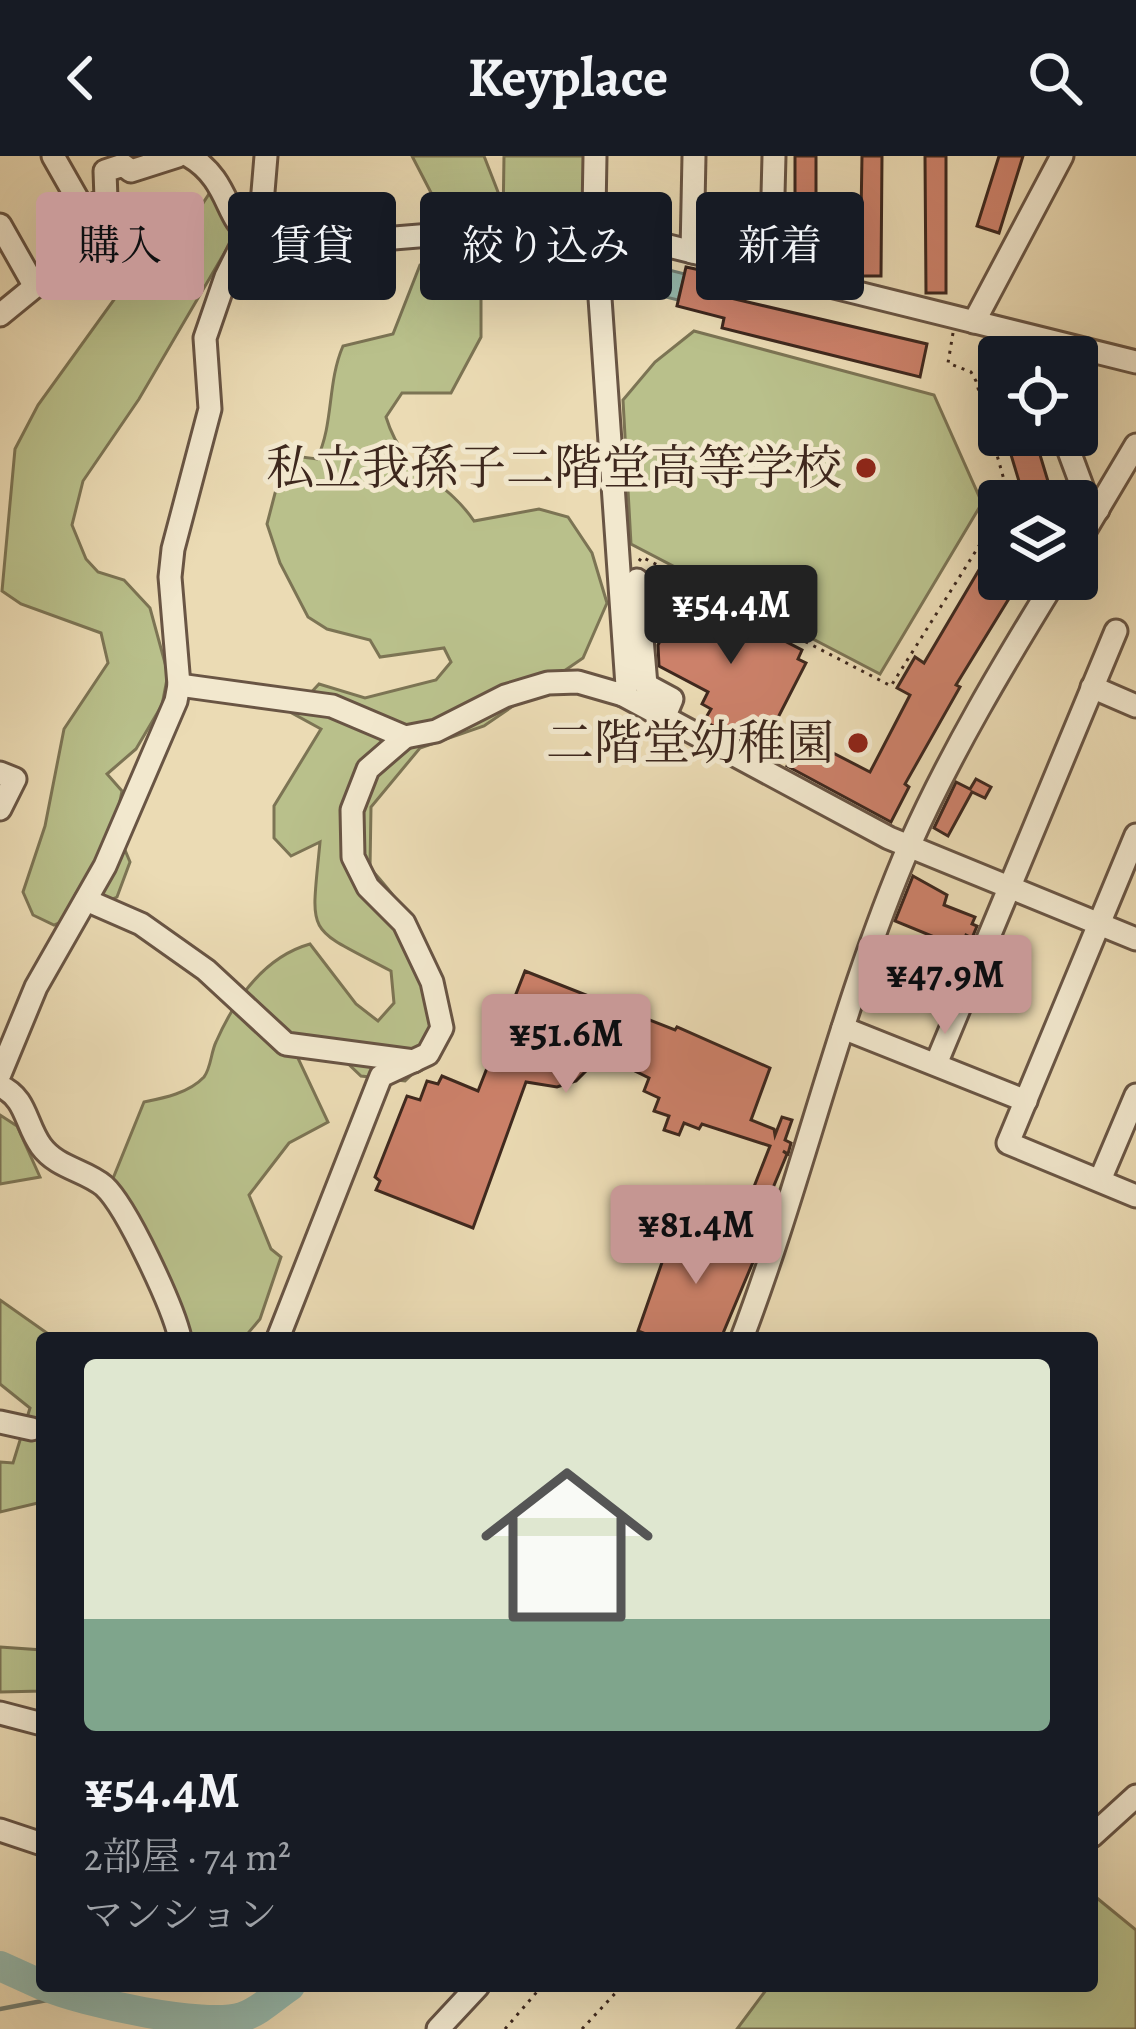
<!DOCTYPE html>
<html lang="ja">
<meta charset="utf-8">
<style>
body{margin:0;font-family:Alegreya,"Noto Serif JP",serif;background:#20242c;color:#f1f3f6;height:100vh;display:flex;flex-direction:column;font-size:45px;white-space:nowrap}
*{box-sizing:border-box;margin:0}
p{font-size:39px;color:#9ea1a6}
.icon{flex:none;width:66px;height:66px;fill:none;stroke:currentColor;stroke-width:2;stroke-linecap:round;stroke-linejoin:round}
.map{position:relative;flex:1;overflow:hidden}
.sheet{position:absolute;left:36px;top:1176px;width:1062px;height:660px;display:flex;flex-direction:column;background:#171b24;border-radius:12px;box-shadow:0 12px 48px #0002}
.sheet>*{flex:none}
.banner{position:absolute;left:36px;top:36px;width:1065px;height:108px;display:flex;gap:24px}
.controls{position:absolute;left:978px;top:180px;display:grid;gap:24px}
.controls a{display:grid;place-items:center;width:120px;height:120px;border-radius:12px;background:#171b24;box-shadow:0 12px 48px #0002;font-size:60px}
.price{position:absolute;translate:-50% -102px;padding:0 27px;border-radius:12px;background:#c59692;color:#111;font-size:39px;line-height:78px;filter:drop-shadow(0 3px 6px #0008)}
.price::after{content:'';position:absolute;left:50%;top:72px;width:36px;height:27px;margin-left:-18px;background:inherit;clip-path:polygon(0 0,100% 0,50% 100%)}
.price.selected{background:#222;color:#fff}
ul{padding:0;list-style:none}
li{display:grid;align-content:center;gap:24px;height:636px;padding:0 48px}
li+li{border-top:3px solid #363941}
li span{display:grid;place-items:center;height:372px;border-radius:12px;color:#555}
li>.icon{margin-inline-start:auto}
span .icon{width:216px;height:216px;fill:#fffc;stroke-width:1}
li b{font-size:51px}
.chip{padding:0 42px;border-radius:12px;background:#171b24;box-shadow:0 12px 48px #0002;font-size:42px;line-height:108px}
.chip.selected{background:#c59692;color:#111}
header{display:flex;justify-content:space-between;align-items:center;height:156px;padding:0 48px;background:#171b24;font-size:54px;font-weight:700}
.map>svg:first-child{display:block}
.green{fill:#b9c08b;stroke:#7c7454;stroke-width:3}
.water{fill:#98bbae;stroke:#748074;stroke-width:3}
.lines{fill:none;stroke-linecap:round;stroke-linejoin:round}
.stream{stroke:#748074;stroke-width:4.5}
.river{stroke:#98bbae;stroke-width:30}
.building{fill:#cc816a;stroke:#3e281e;stroke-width:3}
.minor-casing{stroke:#695544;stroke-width:27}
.path{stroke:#3e281e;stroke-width:3;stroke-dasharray:3 6;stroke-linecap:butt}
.minor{stroke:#f2e8ce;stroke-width:21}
.poi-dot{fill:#8f2418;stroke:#f2e8ce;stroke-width:4.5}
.labels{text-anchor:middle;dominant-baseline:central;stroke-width:10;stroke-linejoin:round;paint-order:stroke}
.poi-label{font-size:48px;fill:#3e281e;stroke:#f2e8ce;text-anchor:end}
</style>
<header><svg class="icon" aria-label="back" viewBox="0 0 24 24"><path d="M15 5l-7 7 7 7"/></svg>Keyplace<svg class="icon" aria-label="search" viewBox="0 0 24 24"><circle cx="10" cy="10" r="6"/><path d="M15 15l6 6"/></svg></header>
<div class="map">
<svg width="1136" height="1873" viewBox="0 0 1136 1873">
<rect width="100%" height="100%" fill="#ebdbb4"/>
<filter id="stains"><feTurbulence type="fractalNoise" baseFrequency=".00167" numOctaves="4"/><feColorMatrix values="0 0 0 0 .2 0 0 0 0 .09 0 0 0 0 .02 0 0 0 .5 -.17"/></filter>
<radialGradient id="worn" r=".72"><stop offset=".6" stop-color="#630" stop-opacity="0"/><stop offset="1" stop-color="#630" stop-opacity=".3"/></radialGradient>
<g class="green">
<path d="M412,0H484L498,36L469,76L440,54Z"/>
<path d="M504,0H589V59L503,66Z"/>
<path d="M211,35L246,60L139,243L83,325L72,369L86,403L98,416L124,424L150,452L168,518L162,549L136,593L107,618L122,635L115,670L130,706L117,741L54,769L33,759L23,736L45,670L64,573L108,507L101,477L21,448L2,435L15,293L38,249L131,120L179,106L190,67Z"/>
<path d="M443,103L481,123V181L451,237H402L386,261C404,320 442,318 474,365L539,353L568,361L592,397L607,447L583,502L484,570L420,592L371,651L370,712C418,765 445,811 448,884L405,925L361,920L320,881L296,898L328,966L289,987L249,1039L271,1093L281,1101L260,1163L244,1182H186L112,1025L144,946C164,942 189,937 204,921C211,912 211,896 216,886C235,843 264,801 310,788L356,848L378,865L394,847L391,815C304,769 311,783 320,686L291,700L274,682V650L321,573L292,557L319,528L365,542L436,524L451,506L444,492L380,501L370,484L327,473L308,461L280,407L267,368L285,299L317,303C334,267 327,227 343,190L393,178L420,109Z"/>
<path d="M694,175L934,239L982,347L880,518L631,388L623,244L655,206Z"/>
<path d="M0,959L17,970L40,1021L0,1028Z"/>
<path d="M0,1144L54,1182H42V1346L0,1356V1306L13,1307L30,1252L0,1228Z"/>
<path d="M0,1491L42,1494V1535L0,1536Z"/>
<path d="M1092,1738L1136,1774V1873H737L769,1830H1092Z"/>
</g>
<path class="water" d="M626,103L685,118L678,144L620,130Z"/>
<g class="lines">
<path class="stream" d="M0,1853L68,1840"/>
<g class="river">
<path d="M0,1810L42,1829"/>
<path d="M45,1830C82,1846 204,1873 242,1861C259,1856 275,1840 290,1830"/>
</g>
</g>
<g class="building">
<rect x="795" y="0" width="21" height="103"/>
<path d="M862,0H882L881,120H860Z"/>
<path d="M925,0H946V137H926Z"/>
<path d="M999,0H1023L999,77L977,70Z"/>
<path d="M686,111L714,117L709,137L927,188L920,221L722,172L724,162L677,150Z"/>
<path d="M1005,279H1034L1054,345H1025Z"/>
<path d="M999,380V423H1021L956,529L960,531L905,628L909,631L891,666L787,610L802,581L870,616L910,539L897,532L915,501L924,507Z"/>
<path d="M686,434L802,494L798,503L806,507L767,583L756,578L749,589L704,565L711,553L702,548L708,536L659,510L658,489Z"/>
<path d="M976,623L991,631L985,642L972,636L948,680L934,672L956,626L970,633Z"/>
<path d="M913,720L947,739L944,749L975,761L972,768L977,770L972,782L966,779L961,792L895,765Z"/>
<path d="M525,815L675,874L677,871L770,912L751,964L774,973L775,979L782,961L792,964L785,984L791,987L788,998L783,995L787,998L763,1056L746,1051L770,990L702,968L699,973L684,967L679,979L664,974L669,960L654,955L659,942L644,935L649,922L635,915L640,901L611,890L576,925L557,931L526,926L473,1072L376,1034L380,1025L375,1021L407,940L420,944L427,925L438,928L442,920L478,935Z"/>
<path d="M683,1068L752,1096L748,1104L753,1106L721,1182H656L638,1175L673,1075Z"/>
</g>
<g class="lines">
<defs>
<g id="minor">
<path d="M189,0C229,23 226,64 249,77C265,86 291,87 309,89L576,67L1136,206"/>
<path d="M84,54L106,43L105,15L123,9L131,15L178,0"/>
<path d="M0,69L34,129"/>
<path d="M692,96L694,0"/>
<path d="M771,115L774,0"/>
<path d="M0,159L98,79L53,0"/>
<path d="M974,166L1062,0"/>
<path d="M1063,279L1089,349L1098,354"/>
<path d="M1077,388L1136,289"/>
<path d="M637,424L646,529L672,543L664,562"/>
<path d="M179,529L332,550L405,581L436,575L505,540L548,527L578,526L623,539L627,530L594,56L595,0"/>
<path d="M1092,531L1136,550"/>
<path d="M623,539L889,682L1136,783"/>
<path d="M0,617L15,623L0,653"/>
<path d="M1136,679L1008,987L1136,1040"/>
<path d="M86,744L141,768L206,814L286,888L414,905"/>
<path d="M843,872L1026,945"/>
<path d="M936,908L1116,475"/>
<path d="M0,918L36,831L105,710L176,545L179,529L170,421L173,393L210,253L205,182L226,121L262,48L266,0"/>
<path d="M0,930C27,942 25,968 41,990C57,1012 85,1014 104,1030C127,1051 173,1151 180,1182"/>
<path d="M1100,1024L1136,939"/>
<path d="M278,1182L381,920L428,898L442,872L432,826L404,767L368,731L353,701L352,654L368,613L405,581"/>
<path d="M742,1182C804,1019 841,848 910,688C951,596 1003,509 1056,423"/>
<path d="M0,1266L32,1273"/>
<path d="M0,1557L42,1568"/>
<path d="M0,1674L42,1688"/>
<path d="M1092,1680L1136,1640"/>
<path d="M438,1873L478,1830"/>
</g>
</defs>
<use href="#minor" class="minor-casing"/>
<g class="path">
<path d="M953,177L948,207L971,216L976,225L1010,345"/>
<path d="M639,405L642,401L891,530L999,358"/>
<path d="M505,1873L542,1830"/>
<path d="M582,1873L622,1830"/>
</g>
<use href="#minor" class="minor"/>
</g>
<g class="poi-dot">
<circle cx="866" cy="312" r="12"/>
<circle cx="858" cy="587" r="12"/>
</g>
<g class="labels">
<g class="poi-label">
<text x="842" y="312">私立我孫子二階堂高等学校</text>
<text x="834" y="587">二階堂幼稚園</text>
</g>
</g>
<rect width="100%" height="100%" filter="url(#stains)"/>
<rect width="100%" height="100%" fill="url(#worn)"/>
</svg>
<div class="controls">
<a><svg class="icon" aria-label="locate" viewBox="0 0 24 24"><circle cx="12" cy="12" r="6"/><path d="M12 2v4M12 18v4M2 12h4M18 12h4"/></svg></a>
<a><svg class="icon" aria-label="layers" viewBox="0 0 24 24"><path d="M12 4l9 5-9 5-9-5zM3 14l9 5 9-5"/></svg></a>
</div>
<b class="price selected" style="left:731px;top:511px">¥54.4M</b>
<b class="price" style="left:945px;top:881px">¥47.9M</b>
<b class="price" style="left:566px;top:940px">¥51.6M</b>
<b class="price" style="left:696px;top:1131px">¥81.4M</b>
<div class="banner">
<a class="chip selected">購入</a>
<a class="chip">賃貸</a>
<a class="chip">絞り込み</a>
<a class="chip">新着</a>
</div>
<section class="sheet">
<ul>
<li><span style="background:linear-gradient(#dfe7d0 70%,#7fa58c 0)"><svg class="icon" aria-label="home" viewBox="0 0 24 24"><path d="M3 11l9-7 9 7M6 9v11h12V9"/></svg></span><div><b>¥54.4M</b><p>2部屋 · 74 m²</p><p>マンション</p></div></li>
</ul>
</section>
</div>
